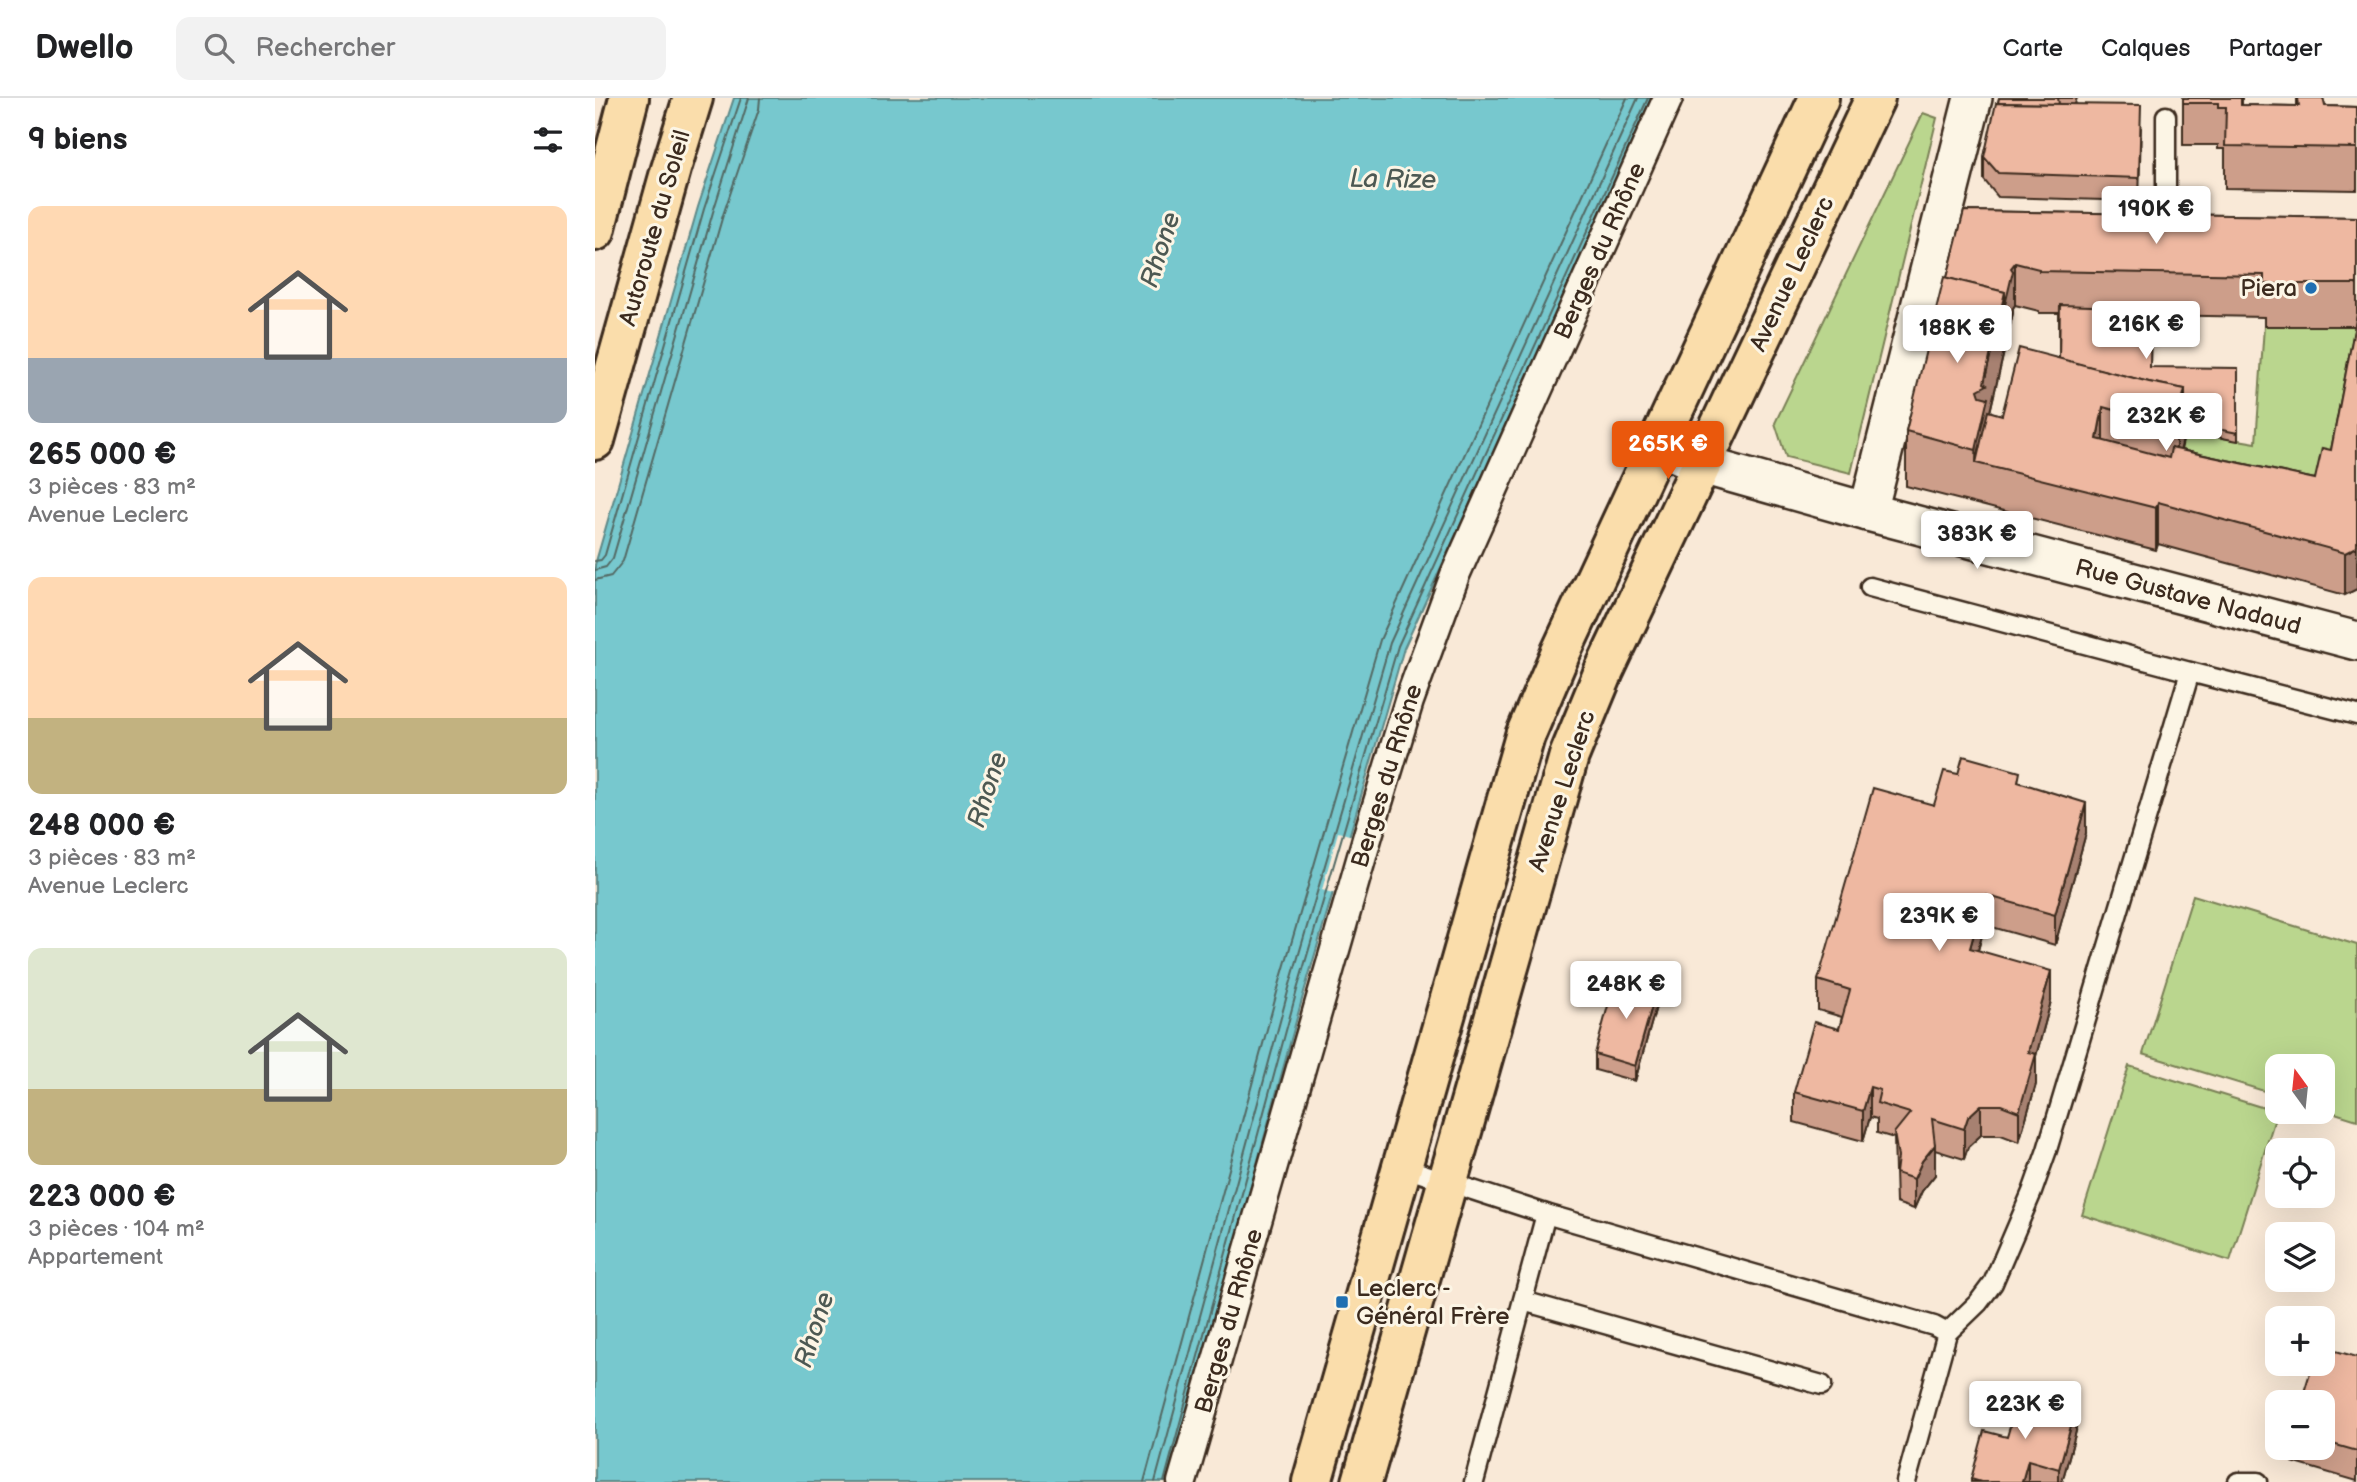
<!DOCTYPE html>
<html lang="fr">
<meta charset="utf-8">
<style>
body{margin:0;font-family:"Balsamiq Sans",sans-serif;background:#f2f2f2;color:#202124;height:100vh;display:flex;flex-direction:column;font-size:26px;white-space:nowrap}
*{box-sizing:border-box;margin:0}
p{font-size:23px;color:#757577}
.icon{flex:none;width:38px;height:38px;fill:none;stroke:currentColor;stroke-width:2;stroke-linecap:round;stroke-linejoin:round}
.map{position:relative;flex:1;overflow:hidden}
.details{display:flex;flex-direction:column;background:#fff;width:595px}
.details>*{flex:none}
.needle{width:46px;rotate:345deg}
.controls{position:absolute;left:1670px;top:956px;display:grid;gap:14px}
.controls a{display:grid;place-items:center;width:70px;height:70px;border-radius:14px;background:#fff;box-shadow:0 7px 28px #0002;font-size:35px}
.price{position:absolute;translate:-50% -60px;padding:0 16px;border-radius:7px;background:#fff;color:#222;font-size:23px;line-height:46px;filter:drop-shadow(0 2px 4px #0008)}
.price::after{content:'';position:absolute;left:50%;top:42px;width:21px;height:16px;margin-left:-10px;background:inherit;clip-path:polygon(0 0,100% 0,50% 100%)}
.price.selected{background:#ea580c;color:#fff}
ul{padding:0;list-style:none}
li{display:grid;align-content:center;gap:14px;height:371px;padding:0 28px}
li span{display:grid;place-items:center;height:217px;border-radius:14px;color:#555}
li>.icon{margin-inline-start:auto}
span .icon{width:126px;height:126px;fill:#fffc;stroke-width:1}
li b{font-size:30px}
h2{display:flex;justify-content:space-between;align-items:center;height:84px;padding:0 28px;font-size:30px}
header{display:flex;align-items:center;gap:42px;box-sizing:border-box;height:98px;padding:0 35px;background:#fff;border-bottom:2px solid #e0e0e0}
header strong{font-size:33px}
nav{display:flex;gap:38px;margin-inline-start:auto;font-size:24px}
.search{width:490px;height:63px;background:#f2f2f2;display:flex;align-items:center;gap:18px;box-sizing:border-box;padding:0 24px;border-radius:14px;color:#757577;font-size:26px}
main{display:flex;flex:1;min-height:0}
.map>svg:first-child{display:block}
.green{fill:#bad68e;stroke:#7a8056;stroke-width:2}
.water{fill:#77c8ce;stroke:#5f8988;stroke-width:2}
.pier{fill:#f9e9d7}
.lines{fill:none;stroke-linecap:round;stroke-linejoin:round}
.shore{stroke:#536964;stroke-width:2}
.service-casing{stroke:#3b2a1e;stroke-width:23}
.pedestrian-casing{stroke:#3b2a1e;stroke-width:33}
.minor-casing{stroke:#3b2a1e;stroke-width:42}
.primary-casing{stroke:#3b2a1e;stroke-width:44}
.trunk-casing{stroke:#3b2a1e;stroke-width:44}
.service{stroke:#fcf5e5;stroke-width:18}
.pedestrian{stroke:#fcf5e5;stroke-width:28}
.minor{stroke:#fcf5e5;stroke-width:37}
.primary{stroke:#faddab;stroke-width:38}
.trunk{stroke:#faddab;stroke-width:38}
.wall{fill:#cd9e8a;stroke:#3b2a1e;stroke-width:2;fill-rule:evenodd}
.shaded-wall{fill:#a78171;stroke:#3b2a1e;stroke-width:2}
.building{fill:#eeb8a1;stroke:#3b2a1e;stroke-width:2}
.poi-dot{fill:#1f6fb2;stroke:#fcf5e5;stroke-width:2.5}
.labels{text-anchor:middle;dominant-baseline:central;stroke-width:6;stroke-linejoin:round;paint-order:stroke}
.street-label{font-size:24px;fill:#3b2a1e;stroke:#fcf5e5}
.poi-label{font-size:24px;fill:#3b2a1e;stroke:#fcf5e5;text-anchor:end}
.water-label{font-size:26px;font-style:italic;fill:#4d5953;stroke:#fcf5e5}
</style>
<header>
<strong>Dwello</strong>
<div class="search"><svg class="icon" aria-label="search" viewBox="0 0 24 24"><circle cx="10" cy="10" r="6"/><path d="M15 15l6 6"/></svg>Rechercher</div>
<nav><a>Carte</a><a>Calques</a><a>Partager</a></nav>
</header>
<main>
<section class="details">
<h2>9 biens<svg class="icon" aria-label="filters" viewBox="0 0 24 24"><path d="M4 7h16M4 17h16"/><circle cx="9" cy="7" r="2"/><circle cx="15" cy="17" r="2"/></svg></h2>
<ul>
<li><span style="background:linear-gradient(#ffd9b3 70%,#9aa5b1 0)"><svg class="icon" aria-label="home" viewBox="0 0 24 24"><path d="M3 11l9-7 9 7M6 9v11h12V9"/></svg></span><div><b>265 000 €</b><p>3 pièces · 83 m²</p><p>Avenue Leclerc</p></div></li>
<li><span style="background:linear-gradient(#ffd9b3 65%,#c2b280 0)"><svg class="icon" aria-label="home" viewBox="0 0 24 24"><path d="M3 11l9-7 9 7M6 9v11h12V9"/></svg></span><div><b>248 000 €</b><p>3 pièces · 83 m²</p><p>Avenue Leclerc</p></div></li>
<li><span style="background:linear-gradient(#dfe7d0 65%,#c2b280 0)"><svg class="icon" aria-label="home" viewBox="0 0 24 24"><path d="M3 11l9-7 9 7M6 9v11h12V9"/></svg></span><div><b>223 000 €</b><p>3 pièces · 104 m²</p><p>Appartement</p></div></li>
</ul>
</section>
<div class="map">
<svg width="1762" height="1384" viewBox="0 0 1762 1384">
<rect width="100%" height="100%" fill="#f9e9d7"/>
<filter id="ink" filterUnits="userSpaceOnUse"><feTurbulence type="fractalNoise" baseFrequency=".0143" numOctaves="2"/><feDisplacementMap in="SourceGraphic" scale="14" xChannelSelector="R" yChannelSelector="G"/><feConvolveMatrix kernelMatrix="1 2 1 2 8 2 1 2 1" color-interpolation-filters="sRGB"/></filter>
<g filter="url(#ink)">
<g class="green">
<path d="M1328,15L1342,20L1256,375L1191,359L1180,325Z"/>
<path d="M1669,228H1761L1762,230L1736,394L1576,392L1590,333L1661,345Z"/>
<path d="M1598,797L1762,847V1022L1727,1011V968H1682V997L1548,956Z"/>
<path d="M1534,968L1682,1014L1635,1163L1487,1117Z"/>
</g>
<path class="water" d="M139,0H1061L809,550L709,894L575,1384H0V467L103,109Z"/>
<path class="pier" d="M743,734L758,738L741,796L727,792Z"/>
<g class="lines">
<g class="shore">
<path d="M0,463L6,462L10,457L109,111L146,0"/>
<path d="M0,472L11,469L18,460L118,114L154,0"/>
<path d="M0,482L16,478L28,463L128,117L164,11L165,0"/>
<path d="M549,1384L684,887L785,542L1032,0"/>
<path d="M560,1384L694,890L795,545L1043,0"/>
<path d="M569,1384L702,892L803,548L1053,0"/>
</g>
<defs>
<g id="service">
<path d="M1571,18V129"/>
<path d="M1275,489L1595,574L1452,1052L1437,1094L1398,1185L1383,1205L1352,1235"/>
<path d="M1595,574L1762,617"/>
<path d="M807,1069L951,1116L1339,1228L1352,1235L1311,1384"/>
<path d="M928,1203L1227,1287"/>
<path d="M879,1384L951,1116"/>
<path d="M1643,1384H1663"/>
</g>
<path id="pedestrian" d="M587,1384L773,737L814,603L860,477L1073,0"/>
<g id="minor">
<path d="M1063,347L1107,367L1273,414L1762,543"/>
<path d="M1273,414L1378,0"/>
</g>
<g id="primary">
<path d="M717,1384L930,638L965,556L1224,0"/>
<path d="M767,1384L974,658L1009,573L1280,0"/>
</g>
<g id="trunk">
<path d="M0,133L34,0"/>
<path d="M0,342L76,71L98,0"/>
</g>
</defs>
<use href="#service" class="service-casing"/>
<use href="#pedestrian" class="pedestrian-casing"/>
<use href="#minor" class="minor-casing"/>
<use href="#primary" class="primary-casing"/>
<use href="#trunk" class="trunk-casing"/>
<use href="#service" class="service"/>
<use href="#pedestrian" class="pedestrian"/>
<use href="#minor" class="minor"/>
<use href="#primary" class="primary"/>
<use href="#trunk" class="trunk"/>
</g>
<g class="wall">
<path d="M1404,0H1482L1480,6L1546,30L1544,103L1403,99L1389,82V59Z"/>
<path d="M1588,0H1647V7L1702,8V0H1728L1730,8L1762,9V92L1630,90V51H1623V47H1588Z"/>
<path d="M1369,113L1762,119V491L1750,497L1563,446L1561,452L1311,388V333L1352,180ZM1420,207L1444,213V215H1464V261L1407,317L1395,314L1418,215V210ZM1556,217L1669,219V228H1760L1736,352L1720,381L1586,352L1590,333L1643,343V335L1555,269Z"/>
<path d="M1363,676L1425,685L1491,735L1460,847L1390,827L1383,852L1456,903L1441,958V986L1424,1044L1406,1037H1386L1373,1049L1369,1061L1340,1052V1077L1327,1093L1319,1111L1301,1105L1299,1040L1282,1035V1021L1275,1019L1268,1043L1199,1024V994L1244,931L1247,919L1223,912V882L1339,707Z"/>
<path d="M1062,905L1040,983L1000,972V956Z"/>
<path d="M1762,1259V1383L1697,1364V1349H1727V1304Z"/>
<path d="M1481,1333L1467,1384H1376V1381L1412,1339Z"/>
</g>
<g class="shaded-wall">
<path d="M1420,165V207L1418,210V215L1393,322L1381,365L1383,292L1389,285L1416,170Z"/>
<path d="M1590,291V333L1581,370V328Z"/>
<path d="M1508,309V351L1502,341Z"/>
<path d="M1563,404V446L1561,452V410Z"/>
<path d="M1762,449V491L1750,497V455Z"/>
<path d="M1491,705V735L1460,847V817Z"/>
<path d="M1390,797V827L1375,880V850Z"/>
<path d="M1456,873V903L1441,958V986L1424,1044V1014L1433,954Z"/>
<path d="M1062,890V905L1040,983V968Z"/>
<path d="M1275,989V1019L1268,1043V1013Z"/>
<path d="M1386,1007V1037L1373,1049L1369,1061V1031L1373,1019Z"/>
<path d="M1340,1047V1077L1327,1093L1319,1111V1081L1327,1063Z"/>
<path d="M1481,1310V1333L1467,1384H1464V1371Z"/>
<path d="M1433,1362V1384H1427Z"/>
</g>
<g class="building">
<path d="M1404,0H1463L1464,6L1403,5Z"/>
<path d="M1588,0H1646V7L1704,8L1703,0H1728L1730,8L1762,9V50L1630,48L1631,9H1623V5H1588Z"/>
<path d="M1401,5L1546,7L1544,80L1403,75L1389,59Z"/>
<path d="M1369,113L1762,119V188L1761,186H1669V177L1444,173V171L1420,165L1416,170L1418,173L1410,207V194L1352,180Z"/>
<path d="M1349,179L1410,194L1389,285L1392,287L1383,292L1385,298L1393,300L1381,352L1311,333Z"/>
<path d="M1465,207L1556,210L1555,269L1643,270V335L1590,325V291L1554,284L1464,261Z"/>
<path d="M1762,216V449L1750,455L1563,404L1561,410L1381,365L1393,313L1407,317L1424,250L1554,284L1590,291L1581,328L1508,309L1502,341L1574,360L1576,350L1720,381L1727,350L1736,352Z"/>
<path d="M1368,658L1425,674L1423,684L1491,705L1460,817L1390,797L1375,850L1456,873L1433,954L1441,956L1424,1014L1406,1007H1386L1373,1019L1369,1031L1337,1021L1340,1047L1327,1063L1319,1081L1301,1075L1303,1059L1299,1035L1315,1015L1282,1005L1285,992L1275,989L1268,1013L1199,994L1219,924L1244,931L1255,892L1223,882L1278,690L1339,707L1349,673L1363,676Z"/>
<path d="M1021,878L1062,890L1040,968L1000,956Z"/>
<path d="M1727,1249L1762,1259V1353L1727,1343V1304H1706L1718,1265H1727Z"/>
<path d="M1425,1294L1481,1310L1464,1371L1433,1362L1427,1384H1386L1376,1381L1389,1333L1412,1339Z"/>
</g>
</g>
<g class="poi-dot">
<circle cx="1716" cy="190" r="7"/>
<rect x="740" y="1197" width="14" height="14" rx="3.5"/>
</g>
<g class="labels">
<g class="street-label">
<text transform="translate(60 130) rotate(-74)">Autoroute du Soleil</text>
<text transform="translate(1005 153) rotate(-66)">Berges du Rhône</text>
<text transform="translate(1197 176) rotate(-65)">Avenue Leclerc</text>
<text transform="translate(1593 499) rotate(15)">Rue Gustave Nadaud</text>
<text transform="translate(792 678) rotate(-73)">Berges du Rhône</text>
<text transform="translate(967 693) rotate(-72)">Avenue Leclerc</text>
<text transform="translate(634 1223) rotate(-74)">Berges du Rhône</text>
</g>
<g class="poi-label">
<text x="1702" y="190">Piera</text>
<text x="761" y="1190" text-anchor="start">Leclerc -<tspan x="761" dy="28">Général Frère</tspan></text>
</g>
<g class="water-label">
<text transform="translate(798 82) rotate(1)">La Rize</text>
<text transform="translate(566 152) rotate(-72)">Rhone</text>
<text transform="translate(393 692) rotate(-72)">Rhone</text>
<text transform="translate(220 1232) rotate(-72)">Rhone</text>
</g>
</g>
</svg>
<div class="controls">
<a><svg class="needle" viewBox="-14 -14 28 28"><path d="M0-13l5 13h-10z" fill="#e53935"/><path d="M0 13l5-13h-10z" fill="#757577"/></svg></a>
<a><svg class="icon" aria-label="locate" viewBox="0 0 24 24"><circle cx="12" cy="12" r="6"/><path d="M12 2v4M12 18v4M2 12h4M18 12h4"/></svg></a>
<a><svg class="icon" aria-label="layers" viewBox="0 0 24 24"><path d="M12 4l9 5-9 5-9-5zM3 14l9 5 9-5"/></svg></a>
<a>+</a>
<a>−</a>
</div>
<b class="price" style="left:1561px;top:148px">190K €</b>
<b class="price" style="left:1551px;top:263px">216K €</b>
<b class="price" style="left:1362px;top:267px">188K €</b>
<b class="price" style="left:1571px;top:355px">232K €</b>
<b class="price selected" style="left:1073px;top:383px">265K €</b>
<b class="price" style="left:1382px;top:473px">383K €</b>
<b class="price" style="left:1344px;top:855px">239K €</b>
<b class="price" style="left:1031px;top:923px">248K €</b>
<b class="price" style="left:1430px;top:1343px">223K €</b>
</div>
</main>
